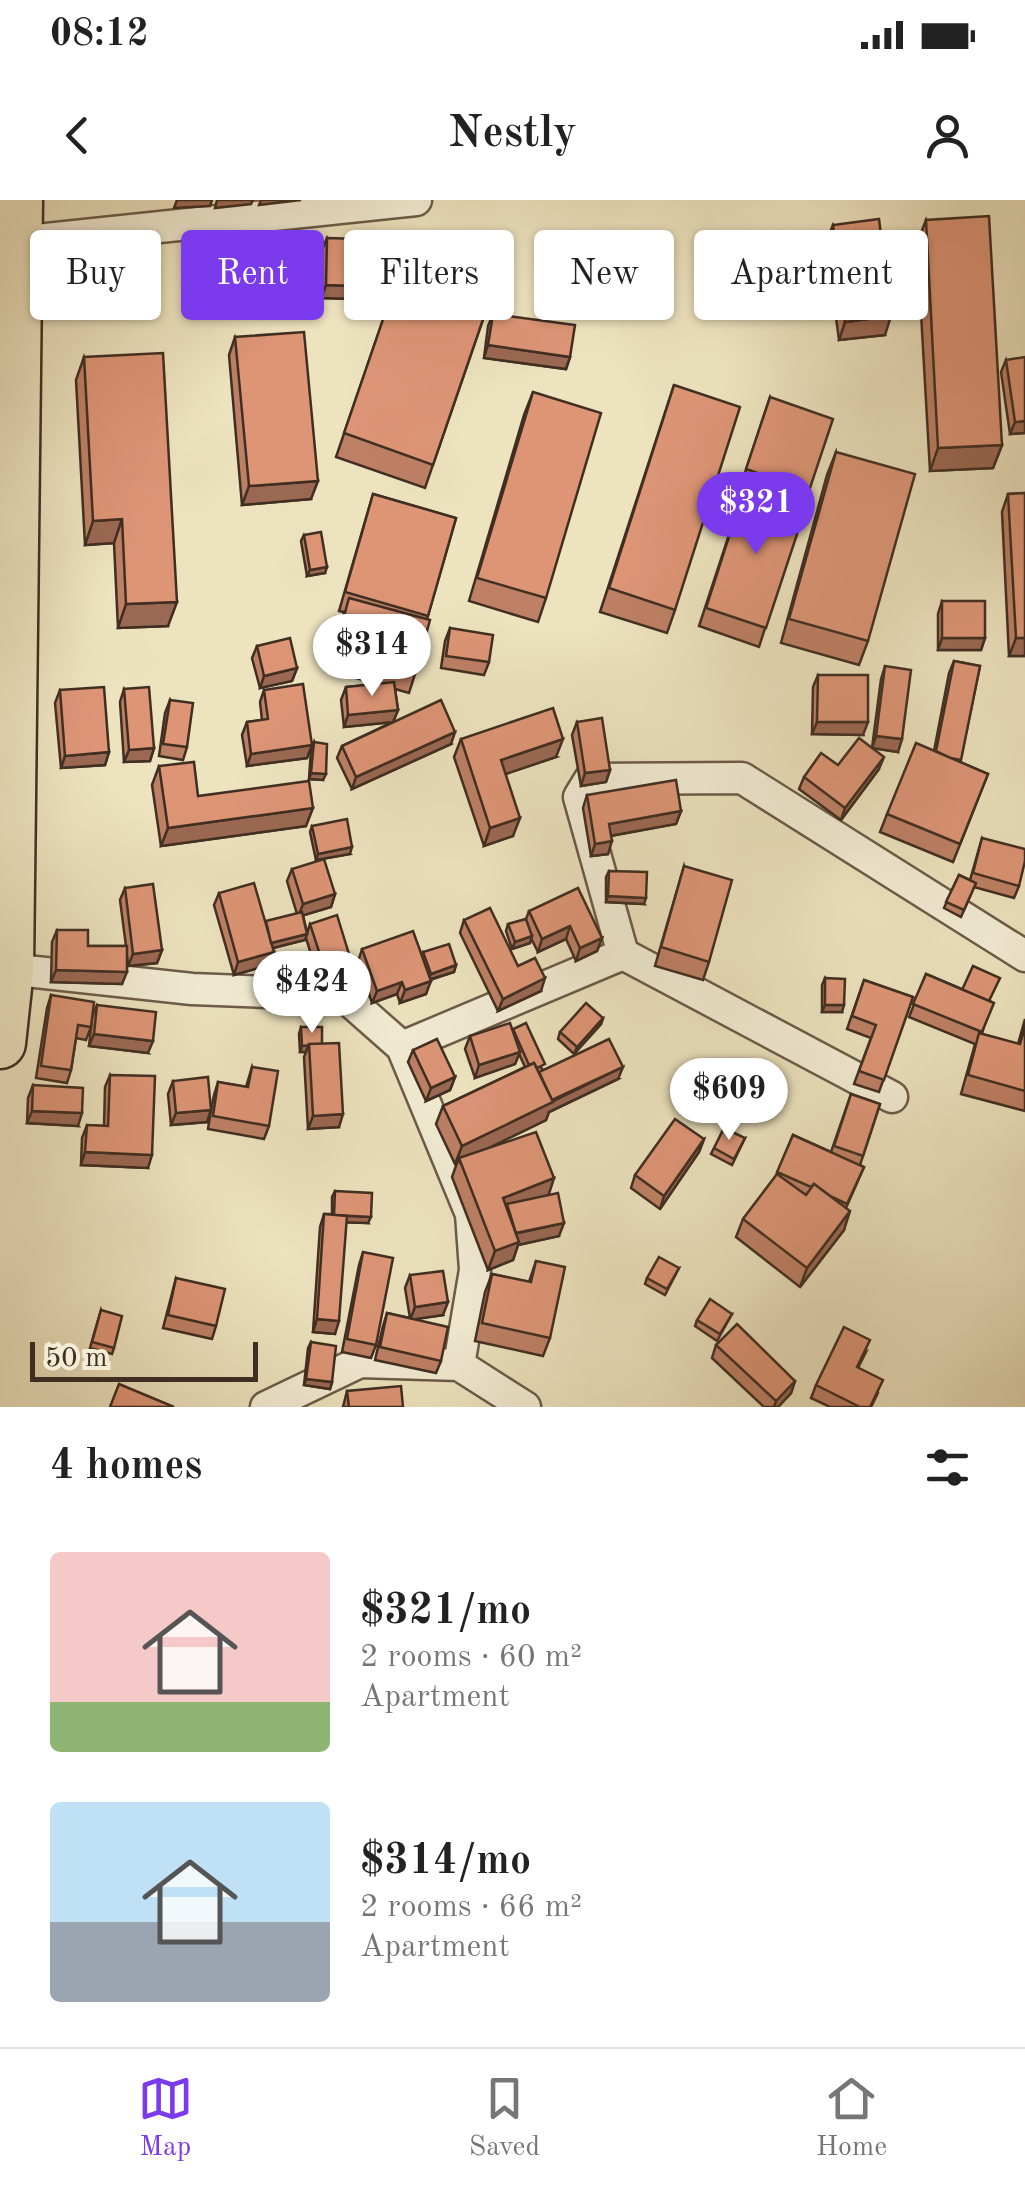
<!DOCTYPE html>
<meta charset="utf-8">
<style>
body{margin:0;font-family:"Old Standard TT",serif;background:#f6f6f6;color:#222;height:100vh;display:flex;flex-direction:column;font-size:38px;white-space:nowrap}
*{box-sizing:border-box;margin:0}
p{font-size:32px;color:#767676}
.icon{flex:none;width:55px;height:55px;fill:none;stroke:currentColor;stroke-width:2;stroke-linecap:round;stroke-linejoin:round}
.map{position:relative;height:1207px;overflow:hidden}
.details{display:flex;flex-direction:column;background:#fff;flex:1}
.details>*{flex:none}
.guide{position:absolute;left:30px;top:30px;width:965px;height:90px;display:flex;gap:20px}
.scale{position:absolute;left:30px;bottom:25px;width:228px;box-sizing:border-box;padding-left:10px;border:5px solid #402e22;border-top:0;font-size:28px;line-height:35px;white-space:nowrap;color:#402e22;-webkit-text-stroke:8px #f3edd5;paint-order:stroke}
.price{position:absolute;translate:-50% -85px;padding:0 22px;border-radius:35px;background:#fff;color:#222;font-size:32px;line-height:65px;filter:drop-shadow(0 2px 5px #0008)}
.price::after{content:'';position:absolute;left:50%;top:60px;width:30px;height:22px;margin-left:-15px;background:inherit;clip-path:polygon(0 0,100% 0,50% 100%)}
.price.active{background:#7c3aed;color:#fff}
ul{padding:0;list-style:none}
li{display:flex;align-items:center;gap:30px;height:250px;padding:0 50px}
li span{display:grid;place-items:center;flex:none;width:280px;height:200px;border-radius:10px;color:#555}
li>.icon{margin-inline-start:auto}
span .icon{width:120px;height:120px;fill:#fffc;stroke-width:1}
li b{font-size:42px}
h2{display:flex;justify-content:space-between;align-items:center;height:120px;padding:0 50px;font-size:42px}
.chip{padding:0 35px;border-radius:10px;background:#fff;box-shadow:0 2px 8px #0004;font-size:35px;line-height:90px}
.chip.active{background:#7c3aed;color:#fff}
.status{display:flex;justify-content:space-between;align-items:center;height:70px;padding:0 50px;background:#fff;direction:ltr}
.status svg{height:28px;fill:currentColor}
header{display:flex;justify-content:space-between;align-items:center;height:130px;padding:0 50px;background:#fff;font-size:45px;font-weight:600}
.tabs{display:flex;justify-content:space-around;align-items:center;height:140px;border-top:2px solid #e0e0e0;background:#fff;font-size:28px;color:#767676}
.tabs a{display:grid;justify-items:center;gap:5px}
.tabs .active{color:#7c3aed}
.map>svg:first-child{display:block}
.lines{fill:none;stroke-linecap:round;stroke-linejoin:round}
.minor-casing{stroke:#6b5b49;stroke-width:35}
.trunk-casing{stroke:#402e22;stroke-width:55}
.minor{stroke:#f3edd5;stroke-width:30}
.trunk{stroke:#ede3bf;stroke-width:50}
.wall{fill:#be8065;stroke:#402e22;stroke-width:2.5}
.shaded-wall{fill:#9b6853;stroke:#402e22;stroke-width:2.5}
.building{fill:#dd9576;stroke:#402e22;stroke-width:2.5}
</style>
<div class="status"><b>08:12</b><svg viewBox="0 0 49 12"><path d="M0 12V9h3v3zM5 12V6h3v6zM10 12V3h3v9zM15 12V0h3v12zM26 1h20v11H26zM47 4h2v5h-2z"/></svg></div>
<header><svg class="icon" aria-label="back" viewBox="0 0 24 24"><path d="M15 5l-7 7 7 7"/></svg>Nestly<svg class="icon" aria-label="person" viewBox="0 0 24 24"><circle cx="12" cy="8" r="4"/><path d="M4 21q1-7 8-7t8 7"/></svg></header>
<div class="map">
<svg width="1025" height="1207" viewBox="0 0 1025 1207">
<rect width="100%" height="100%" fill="#ede3bf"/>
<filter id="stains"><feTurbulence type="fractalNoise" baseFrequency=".002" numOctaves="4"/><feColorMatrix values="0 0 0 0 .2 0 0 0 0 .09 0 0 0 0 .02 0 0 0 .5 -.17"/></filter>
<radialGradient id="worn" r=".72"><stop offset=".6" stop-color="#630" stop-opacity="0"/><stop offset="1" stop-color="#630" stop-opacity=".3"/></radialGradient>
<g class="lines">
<defs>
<g id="minor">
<path d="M18,42L416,0"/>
<path d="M623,754L892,897"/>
<path d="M8,769L192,789L343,795L402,847L471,1014L475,1070L459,1165"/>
<path d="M402,847L623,754L579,597L590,579L742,578L1025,756"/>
<path d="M266,1207L360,1162L459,1165L525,1207"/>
</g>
<path id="trunk" d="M0,843L8,769L17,0"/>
</defs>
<use href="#minor" class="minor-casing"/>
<use href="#trunk" class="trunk-casing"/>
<use href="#minor" class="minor"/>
<use href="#trunk" class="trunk"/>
</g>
<g class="wall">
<path d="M926,20L1002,245L993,268L930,271L917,43Z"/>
<path d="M833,25L885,135L839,140L826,43Z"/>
<path d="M327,38L353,99L321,98L322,50Z"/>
<path d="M273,47L310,92L272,96L268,60Z"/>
<path d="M401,67L490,99L425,288L336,257Z"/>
<path d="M493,114L570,157L566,169L484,158L488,126Z"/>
<path d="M235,137L311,299L242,305L229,155Z"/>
<path d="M84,157L168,426L118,428L114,343L85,345L76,180Z"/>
<path d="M1006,160L1025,233L1010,234L1001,172Z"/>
<path d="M674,185L675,410L667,433L600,412Z"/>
<path d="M533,192L546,398L538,422L469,401L524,215Z"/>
<path d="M770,197L809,291L759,447L699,426L744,289L740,288Z"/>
<path d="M836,252L868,441L859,465L781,443L827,275Z"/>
<path d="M1025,293V456H1009L1002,312L1008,294Z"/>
<path d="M373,294L456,318L427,419L415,474L409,493L395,489L398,510L393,522L451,544L352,589L337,558L342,546L393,522L344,527L341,500L346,487L377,484L328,470L344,412L339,411Z"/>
<path d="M304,335L325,373L307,376L301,341Z"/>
<path d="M942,401L985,438L981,450H938V414Z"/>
<path d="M450,428L489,462L484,475L441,468L445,441Z"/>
<path d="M257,446L297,468L292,481L260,488L252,458Z"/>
<path d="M954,461L980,466L960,562L988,574L953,662L880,632L887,614L934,551L949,473Z"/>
<path d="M885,466L898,552L873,548L879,569L841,620L799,589L804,577L838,565L872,548L881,479Z"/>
<path d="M818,475L863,535L812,534L813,487Z"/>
<path d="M124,489L154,548L150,561L124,562L120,502Z"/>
<path d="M60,490L109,552L105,565L61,568L55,503Z"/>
<path d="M264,490L312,545L307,558L247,566L242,535L247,522L262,520L260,502Z"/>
<path d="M170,500L187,547L183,560L159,556L165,513Z"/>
<path d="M577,522L610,570L606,582L581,586L572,535Z"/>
<path d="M461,539L556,557L505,574L513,636L484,646L454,557Z"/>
<path d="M314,542L323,580L309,579L311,549Z"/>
<path d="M159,566L198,596L306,626L161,646L152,585Z"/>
<path d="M587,595L681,611L676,624L611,636L608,654L591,656L583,608Z"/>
<path d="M312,626L350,654L316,660L310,632Z"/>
<path d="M982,638L1019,686L1014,698L974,687L961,717L944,708L959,675L970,680Z"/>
<path d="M684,666L709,762L703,780L655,766Z"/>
<path d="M292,669L335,694L331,707L303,715L307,733L310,724L360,790L356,802L329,811L306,738L305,740L273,748L269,765L234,775L214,705L219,693L265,723L297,714L287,681Z"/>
<path d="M609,671L644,704L606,702V677Z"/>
<path d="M125,688L162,750L157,763L128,766L127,756L122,784L51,782L52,742L57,730L88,746H126L120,700Z"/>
<path d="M529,711L602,738L597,751L576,761L566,739L538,752L531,738L530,743L512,749L506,731L508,724L526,719Z"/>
<path d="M464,720L518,766L541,791L498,811L460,733Z"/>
<path d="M362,749L422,756L423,752L456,765L454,772L430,780L426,794L400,803L397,794L372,803L358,762Z"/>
<path d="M926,774L990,801L982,834L1018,844L1025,819V911L961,894L975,844L909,817Z"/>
<path d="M825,778L842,812H822V785Z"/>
<path d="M864,780L913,797L879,892L854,884L871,838L847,829Z"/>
<path d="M51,795L91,827L86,840L76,838L71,870L67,883L36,878L47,808Z"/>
<path d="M97,805L148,853L89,846L92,817Z"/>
<path d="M603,818L601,824L574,854L558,839L560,832Z"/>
<path d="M301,827L323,844L339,927L308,929L304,857L306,852H300L299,834Z"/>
<path d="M512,830L543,870L618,879L549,912L546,920L486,949L548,995L559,1036L518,1045L513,1060L488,1070L452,977L457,963L455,964L436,924L443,906L525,867L519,854L515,864L475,878L465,849L470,836Z"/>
<path d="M413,850L455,877L450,890L426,901L408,862Z"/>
<path d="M252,867L269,926L264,939L208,929L211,910L207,922L171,925L168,894L173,881L211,910L214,895L218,882L246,887Z"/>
<path d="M110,875L148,968L81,965L82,938L87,925L104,926L105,887Z"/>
<path d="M33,885L78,926L27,923L28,898Z"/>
<path d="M851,894L880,904L860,965L864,967L846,1008L844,1030L800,1087L736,1037L743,1019L776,976L793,935L831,952Z"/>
<path d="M745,938L732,965L711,954L714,948Z"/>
<path d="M704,939L699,952L660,1009L631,988L635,975Z"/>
<path d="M335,991L368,1023L346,1022L335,1134L313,1132L320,1027L324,1014H332V997Z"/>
<path d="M363,1052L376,1145L371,1158L342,1152L359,1065Z"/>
<path d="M536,1061L550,1138L543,1156L475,1141L485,1092L492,1074L529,1082Z"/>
<path d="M679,1068L665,1095L645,1084L647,1078Z"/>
<path d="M410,1075L443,1115L414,1119L441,1161L436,1173L375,1160L383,1126L387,1113L410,1118L405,1088Z"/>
<path d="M176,1078L216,1126L212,1139L163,1128Z"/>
<path d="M101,1110L114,1148L112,1154L90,1148Z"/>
<path d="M732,1114L717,1141L695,1126L697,1120Z"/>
<path d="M311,1142L332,1182L330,1189L304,1185L308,1148Z"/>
<path d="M716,1145L795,1181L791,1193L778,1207H764L712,1158Z"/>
<path d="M866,1152L858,1168L878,1193L871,1207H830L811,1198L816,1185Z"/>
<path d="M347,1191L403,1207H343Z"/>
</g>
<g class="shaded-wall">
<path d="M177,0H212L210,6L174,8Z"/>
<path d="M217,0H253L251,4L215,8Z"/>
<path d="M261,0H301L259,5Z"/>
<path d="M315,79L310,92L272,96L276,83Z"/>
<path d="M326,85L357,86L353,99L321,98Z"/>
<path d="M891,116L885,135L839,140L845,122Z"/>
<path d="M488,145L570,157L566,169L484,158Z"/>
<path d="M1025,221V233L1010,234L1015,222Z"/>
<path d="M1002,245L993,268L930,271L938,248Z"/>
<path d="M318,281L311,299L242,305L249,286Z"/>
<path d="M122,319L114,343L85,345L93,321Z"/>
<path d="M327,367L325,373L307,376L310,370Z"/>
<path d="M177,402L168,426L118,428L126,404Z"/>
<path d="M942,438H985L981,450H938Z"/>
<path d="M1016,438H1025V456H1009Z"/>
<path d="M297,468L292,481L260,488L264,476Z"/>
<path d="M398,510L393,522L344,527L348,515Z"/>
<path d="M817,522H868L863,535L812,534Z"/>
<path d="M455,532L451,544L352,589L356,577Z"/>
<path d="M876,536L902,539L898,552L872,548Z"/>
<path d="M563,539L556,557L494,578L501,560Z"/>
<path d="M312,545L307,558L247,566L251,554Z"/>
<path d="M154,548L150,561L124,562L129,550Z"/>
<path d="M109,552L105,565L61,568L65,556Z"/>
<path d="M884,557L879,569L841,620L845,608Z"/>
<path d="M610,570L606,582L581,586L585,573Z"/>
<path d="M311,573L326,574L323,580L309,579Z"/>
<path d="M313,608L306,626L161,646L168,628Z"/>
<path d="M681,611L676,624L604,637L609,624Z"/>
<path d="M520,618L513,636L484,646L490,628Z"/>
<path d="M612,641L608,654L591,656L595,644Z"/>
<path d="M352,647L350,654L316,660L318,654Z"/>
<path d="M335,694L331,707L298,717L303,704Z"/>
<path d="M608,696L646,698L644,704L606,702Z"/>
<path d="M570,726L566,739L538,752L542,739Z"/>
<path d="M307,734L305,740L269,749L271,743Z"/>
<path d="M532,736L530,743L512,749L515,742Z"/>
<path d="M602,738L597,751L576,761L580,748Z"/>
<path d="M162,750L157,763L128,766L133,754Z"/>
<path d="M274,752L269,765L234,775L238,762Z"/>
<path d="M456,765L454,772L428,780L431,774Z"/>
<path d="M56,770L127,772L122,784L51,782Z"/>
<path d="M545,778L541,791L498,811L503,799Z"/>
<path d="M431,781L426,794L400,803L405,790Z"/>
<path d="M402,782L397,794L372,803L377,791Z"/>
<path d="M360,790L356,802L329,811L334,798Z"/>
<path d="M825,805H844L842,812H822Z"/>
<path d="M603,818L601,824L574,854L577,847Z"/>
<path d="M94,834L153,841L148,853L89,846Z"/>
<path d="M308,845L306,852H300L302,846Z"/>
<path d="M520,852L515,864L475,878L479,865Z"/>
<path d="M623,867L618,879L549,912L546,920L460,962L459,958L455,964L462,946Z"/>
<path d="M455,877L450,890L426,901L431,888Z"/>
<path d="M211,910L207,922L171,925L176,913Z"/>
<path d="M32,911L82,913L78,926L27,923Z"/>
<path d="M343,914L339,927L308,929L313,916Z"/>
<path d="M704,939L699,952L660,1009L664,996Z"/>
<path d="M85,952L152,955L148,968L81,965Z"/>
<path d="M554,978L548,997L507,1004L503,1014V998Z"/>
<path d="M850,1011L844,1030L800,1087L807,1068Z"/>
<path d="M334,1015L371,1017L368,1023L331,1022Z"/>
<path d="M564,1023L559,1036L518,1045L513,1060L488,1070L495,1051L514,1034Z"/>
<path d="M448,1102L443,1115L410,1120L415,1107Z"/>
<path d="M317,1119L339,1121L335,1134L313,1132Z"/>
<path d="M306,1179L332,1182L330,1189L304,1185Z"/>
<path d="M795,1181L791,1193L778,1207H774L776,1201Z"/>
</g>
<g class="building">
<path d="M989,16L1002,245L938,248L926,20Z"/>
<path d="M879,19L891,116L845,122L833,25Z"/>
<path d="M327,38L358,39L357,86L326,85Z"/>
<path d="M311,44L315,79L276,83L273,47Z"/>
<path d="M401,67L490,99L433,265L344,233Z"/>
<path d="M493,114L575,125L570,157L488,145Z"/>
<path d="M304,132L318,281L249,286L235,137Z"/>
<path d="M163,153L177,402L126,404L122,319L93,321L84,157Z"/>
<path d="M1025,157V221L1015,222L1006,160Z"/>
<path d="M674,185L740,207L675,410L609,388Z"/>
<path d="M533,192L601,213L546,398L477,378Z"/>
<path d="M770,197L833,219L809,291L746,269Z"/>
<path d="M836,252L915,274L868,441L789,419Z"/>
<path d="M745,287L806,307L766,428L706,408Z"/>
<path d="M1025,293V438H1016L1008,294Z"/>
<path d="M373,294L456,318L428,416L345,392Z"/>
<path d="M775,295L805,303L804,306L775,297Z"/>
<path d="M321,332L327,367L310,370L304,335Z"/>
<path d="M349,398L430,420L415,474L334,452Z"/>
<rect x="942" y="401" width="43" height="37"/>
<path d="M450,428L493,435L489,462L446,456Z"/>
<path d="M290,438L297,468L264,476L257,446Z"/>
<path d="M954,461L980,466L961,560L950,558L936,551Z"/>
<path d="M885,466L911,470L902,539L876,536Z"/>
<path d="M818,475H868V522H817Z"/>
<path d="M394,482L398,510L348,515L346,487Z"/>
<path d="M303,484L312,545L251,554L247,522L268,519L264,490Z"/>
<path d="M104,487L109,552L65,556L60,490Z"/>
<path d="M149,487L154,548L129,550L124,489Z"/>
<path d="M170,500L193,503L187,547L163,544Z"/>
<path d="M441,500L455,532L356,577L342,546Z"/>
<path d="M553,508L563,539L501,560L520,618L490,628L461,539Z"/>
<path d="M602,518L610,570L585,573L577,522Z"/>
<path d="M859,538L884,557L845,608L804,577L821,553L838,565Z"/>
<path d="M314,542L327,544L326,574L311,573Z"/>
<path d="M916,543L988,574L960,644L887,614Z"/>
<path d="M194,562L198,596L309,581L313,608L168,628L159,566Z"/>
<path d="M676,580L681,611L609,624L612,641L595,644L587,595Z"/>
<path d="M347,619L352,647L318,654L312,626Z"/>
<path d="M982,638L1025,649V661L1019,686L973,673Z"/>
<path d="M324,659L335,694L303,704L292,669Z"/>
<path d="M684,666L732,680L709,762L661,747Z"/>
<path d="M609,671L647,672L646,698L608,696Z"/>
<path d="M959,675L976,683L964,710L946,702Z"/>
<path d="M254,683L274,752L238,762L219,693Z"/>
<path d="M153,684L162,750L133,754L125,688Z"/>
<path d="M578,688L602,738L580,748L570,726L542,739L529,711Z"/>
<path d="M490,708L518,766L535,758L545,778L503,799L464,720Z"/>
<path d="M302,712L307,734L271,743L266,721Z"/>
<path d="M337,715L360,790L334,798L310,724Z"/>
<path d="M526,719L532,736L515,742L508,724Z"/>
<path d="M57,730H88V746H127V772L56,770Z"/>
<path d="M413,731L431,781L405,790L402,782L377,791L362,749Z"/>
<path d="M449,744L456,765L431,774L423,752Z"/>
<path d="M973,766L1000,778L989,801L962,790Z"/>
<path d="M926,774L994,803L982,832L913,804Z"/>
<path d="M825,778L845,779L844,805H825Z"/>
<path d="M864,780L913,797L884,880L859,871L876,825L852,816Z"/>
<path d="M51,795L94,802L91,827L78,825L71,870L41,866Z"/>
<path d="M586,803L603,818L577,847L560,832Z"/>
<path d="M97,805L156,812L153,841L94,834Z"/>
<path d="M510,823L520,852L479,865L470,836Z"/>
<path d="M526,823L545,864L537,868L534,863L529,865L513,829Z"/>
<path d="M1025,826V891L968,875L979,833L1020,844Z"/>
<path d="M301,827H322V844L302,846Z"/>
<path d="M437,839L455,877L431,888L413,850Z"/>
<path d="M609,839L623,867L552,900L539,872Z"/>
<path d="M339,843L343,914L313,916L309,844Z"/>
<path d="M534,863L553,902L462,946L443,906Z"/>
<path d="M252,867L278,871L269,926L213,916L218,882L248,887Z"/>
<path d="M110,875L155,876L152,955L85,952L87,925L108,926Z"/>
<path d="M208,877L211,910L176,913L173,881Z"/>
<path d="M33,885L83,888L82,913L32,911Z"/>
<path d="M851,894L880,904L863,956L834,946Z"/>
<path d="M675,919L704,939L664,996L635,975Z"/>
<path d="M724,928L745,938L734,959L714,948Z"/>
<path d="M536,932L554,978L503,998L519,1042L495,1051L459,958Z"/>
<path d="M793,935L864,967L847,1004L830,996L814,984L811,987L777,972Z"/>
<path d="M777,974L806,995L814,984L850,1011L807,1068L743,1019Z"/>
<path d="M335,991L372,993L371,1017L334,1015Z"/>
<path d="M558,993L564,1023L516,1033L507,1004Z"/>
<path d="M324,1014L347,1016L339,1121L317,1119Z"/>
<path d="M363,1052L393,1058L376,1145L347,1139Z"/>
<path d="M659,1057L679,1068L667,1089L647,1078Z"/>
<path d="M536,1061L565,1067L550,1138L482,1123L492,1074L531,1082Z"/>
<path d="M443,1071L448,1102L415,1107L410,1075Z"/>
<path d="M176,1078L225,1089L216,1126L168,1115Z"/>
<path d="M710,1099L732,1114L720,1134L697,1120Z"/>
<path d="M101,1110L122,1116L114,1148L92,1142Z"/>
<path d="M387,1113L448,1127L441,1161L380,1147Z"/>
<path d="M737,1124L795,1181L776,1201L716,1145Z"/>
<path d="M844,1127L870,1140L857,1167L883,1180L870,1207H860L816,1185Z"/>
<path d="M311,1142L336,1146L332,1182L306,1179Z"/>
<path d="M119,1184L174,1207H110Z"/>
<path d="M401,1186L403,1207H349L347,1191Z"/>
</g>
<rect width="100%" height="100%" filter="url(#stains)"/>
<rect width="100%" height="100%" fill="url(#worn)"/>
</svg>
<div class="scale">50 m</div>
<b class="price active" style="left:756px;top:357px">$321</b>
<b class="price" style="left:372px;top:499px">$314</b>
<b class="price" style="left:312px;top:836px">$424</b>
<b class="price" style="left:729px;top:943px">$609</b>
<div class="guide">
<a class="chip">Buy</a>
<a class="chip active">Rent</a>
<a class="chip">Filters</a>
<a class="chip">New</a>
<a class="chip">Apartment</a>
</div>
</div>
<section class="details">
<h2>4 homes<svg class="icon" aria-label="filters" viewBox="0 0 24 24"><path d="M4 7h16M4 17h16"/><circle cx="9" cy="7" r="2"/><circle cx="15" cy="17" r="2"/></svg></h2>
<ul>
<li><span style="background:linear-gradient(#f6c9c9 75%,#8fb573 0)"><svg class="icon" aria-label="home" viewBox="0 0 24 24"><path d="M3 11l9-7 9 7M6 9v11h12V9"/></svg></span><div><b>$321/mo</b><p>2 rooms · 60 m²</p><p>Apartment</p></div></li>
<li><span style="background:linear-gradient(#bfe0f5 60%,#9aa5b1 0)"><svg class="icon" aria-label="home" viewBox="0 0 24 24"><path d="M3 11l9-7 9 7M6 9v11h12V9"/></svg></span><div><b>$314/mo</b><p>2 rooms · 66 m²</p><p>Apartment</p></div></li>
</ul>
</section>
<nav class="tabs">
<a class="active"><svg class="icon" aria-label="map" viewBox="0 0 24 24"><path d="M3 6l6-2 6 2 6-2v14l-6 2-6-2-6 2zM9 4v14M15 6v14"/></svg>Map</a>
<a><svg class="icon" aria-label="saved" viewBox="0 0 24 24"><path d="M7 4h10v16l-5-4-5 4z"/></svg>Saved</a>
<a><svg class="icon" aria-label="home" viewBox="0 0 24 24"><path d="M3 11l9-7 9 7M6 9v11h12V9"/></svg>Home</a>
</nav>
